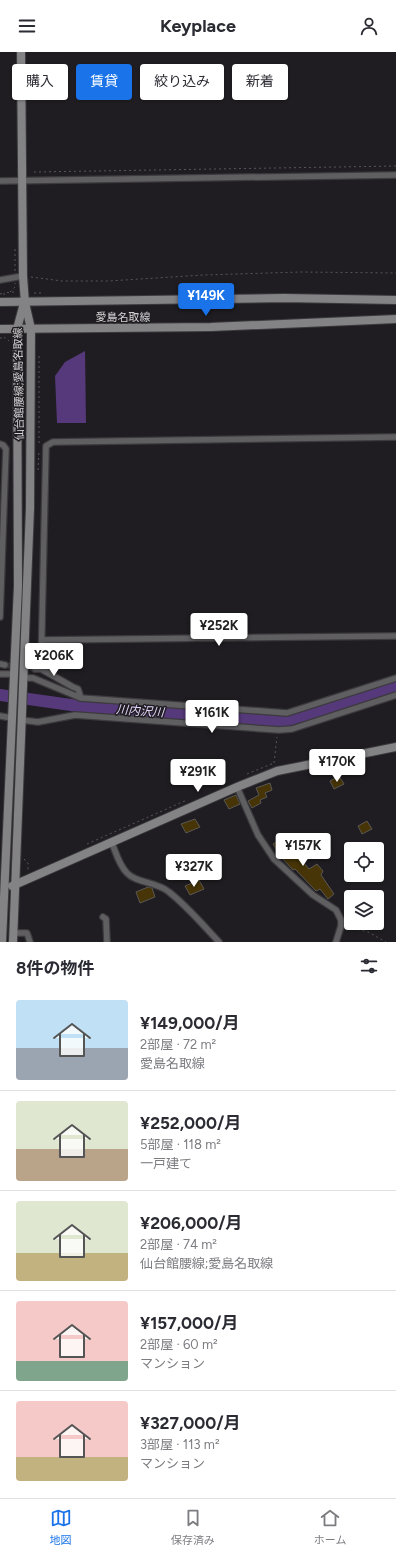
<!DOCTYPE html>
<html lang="ja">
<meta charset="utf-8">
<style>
body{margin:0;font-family:Figtree,"Noto Sans JP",sans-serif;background:#f2f2f3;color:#2b2b33;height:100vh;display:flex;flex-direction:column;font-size:15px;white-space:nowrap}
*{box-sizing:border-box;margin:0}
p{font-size:13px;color:#7c7c81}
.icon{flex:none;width:22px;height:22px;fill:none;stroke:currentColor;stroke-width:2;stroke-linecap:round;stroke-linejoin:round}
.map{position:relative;height:890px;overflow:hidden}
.details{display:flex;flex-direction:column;background:#fff;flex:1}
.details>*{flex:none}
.top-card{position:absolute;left:12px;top:12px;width:372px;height:36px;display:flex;gap:8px}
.controls{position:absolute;left:344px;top:790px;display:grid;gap:8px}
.controls a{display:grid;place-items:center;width:40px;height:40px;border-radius:4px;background:#fff;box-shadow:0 1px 3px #0004;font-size:20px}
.price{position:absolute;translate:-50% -34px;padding:0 9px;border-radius:4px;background:#fff;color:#222;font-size:13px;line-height:26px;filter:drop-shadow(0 1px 2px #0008)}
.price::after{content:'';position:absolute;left:50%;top:24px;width:12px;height:9px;margin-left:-6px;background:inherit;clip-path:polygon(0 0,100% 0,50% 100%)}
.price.selected{background:#1a73e8;color:#fff}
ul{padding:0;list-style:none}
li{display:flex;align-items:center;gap:12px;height:100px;padding:0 16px}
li+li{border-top:1px solid #e1e1e2}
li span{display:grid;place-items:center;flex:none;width:112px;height:80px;border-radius:4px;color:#555}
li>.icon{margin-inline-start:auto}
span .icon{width:48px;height:48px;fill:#fffc;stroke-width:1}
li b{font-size:17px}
h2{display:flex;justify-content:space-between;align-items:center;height:48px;padding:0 16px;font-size:17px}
.chip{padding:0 14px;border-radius:4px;background:#fff;box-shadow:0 1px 3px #0004;font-size:14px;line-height:36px}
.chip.selected{background:#1a73e8;color:#fff}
header{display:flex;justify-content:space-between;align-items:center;height:52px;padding:0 16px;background:#fff;font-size:18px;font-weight:700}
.tabs{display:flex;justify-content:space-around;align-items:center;height:56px;border-top:1px solid #e1e1e2;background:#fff;font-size:11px;color:#7c7c81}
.tabs a{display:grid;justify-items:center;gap:2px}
.tabs .selected{color:#1a73e8}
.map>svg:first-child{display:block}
.water{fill:#56397a}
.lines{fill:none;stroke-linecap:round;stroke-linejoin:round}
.river{stroke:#56397a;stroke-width:12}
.building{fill:#473507;stroke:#5a5854}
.street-tunnel{stroke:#3a383c;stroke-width:5.5;stroke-dasharray:5.5 3;stroke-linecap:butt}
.street-casing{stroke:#3c3a3e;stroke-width:8}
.secondary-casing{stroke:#3c3a3e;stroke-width:10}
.path{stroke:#58565a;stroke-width:1;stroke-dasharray:2 3;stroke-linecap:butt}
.street{stroke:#5f5e60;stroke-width:5.5}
.secondary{stroke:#838285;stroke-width:8}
.labels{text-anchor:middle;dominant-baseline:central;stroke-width:3;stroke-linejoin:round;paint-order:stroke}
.street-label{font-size:11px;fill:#d2d1d4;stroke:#1f1d21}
.water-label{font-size:12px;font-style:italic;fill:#e3d4fb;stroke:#1f1d21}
</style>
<header><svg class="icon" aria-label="menu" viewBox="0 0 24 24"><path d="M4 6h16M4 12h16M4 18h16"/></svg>Keyplace<svg class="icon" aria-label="person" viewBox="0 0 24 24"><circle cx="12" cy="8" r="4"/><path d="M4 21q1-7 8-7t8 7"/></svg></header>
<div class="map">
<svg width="396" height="890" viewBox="0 0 396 890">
<rect width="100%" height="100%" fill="#1f1d21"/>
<path class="water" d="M85,299L86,371H57L55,324L65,310Z"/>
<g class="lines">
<path class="river" d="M0,643L85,655L281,670L367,645L396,634"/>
</g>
<g class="building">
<path d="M339,724L344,732L334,737L330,729Z"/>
<path d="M270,731L272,738L265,741L267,745L260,748L261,751L252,756L248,749L259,743L256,736Z"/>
<path d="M236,743L240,752L229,757L224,748Z"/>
<path d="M195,767L200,775L186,781L181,772Z"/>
<path d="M367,769L372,777L362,782L358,774Z"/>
<path d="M285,784L291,793L290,794L309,817L317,812L323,819L321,823L334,842L328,847L320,837L316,839L295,817L293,818L282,806L273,792Z"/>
<path d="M181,814L186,822L172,828L167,819Z"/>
<path d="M199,828L204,837L190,843L185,834Z"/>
<path d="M148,835L152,836L155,845L140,851L136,840Z"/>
</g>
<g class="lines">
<path class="street-tunnel" d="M5,613L35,617"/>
<defs>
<g id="street">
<path d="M0,129L396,123"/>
<path d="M0,228L23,224"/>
<path d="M0,392L3,393L6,397L0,565"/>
<path d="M42,588L396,584"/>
<path d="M0,612L5,613"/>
<path d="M35,617H41L73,635L78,637L81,646"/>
<path d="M41,617L46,394L53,390L396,385"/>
<path d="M0,622H15"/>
<path d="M23,626H33L81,646L287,661L396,626"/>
<path d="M0,664L12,666"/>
<path d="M21,668L38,670L75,663L279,678L292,677L396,643"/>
<path d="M237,735L258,783L274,807L313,843L336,858L341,868V874L336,890"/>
<path d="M112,791C116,801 119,813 127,821C136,831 157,830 169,840C187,854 203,873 219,890"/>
<path d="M103,865L106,867L107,890"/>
<path d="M13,881H27L30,890"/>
</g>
<g id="secondary">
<path d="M0,250L284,246L396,248"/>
<path d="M0,277L211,275L396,267"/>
<path d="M12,834L237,735L277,719L396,695"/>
<path d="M2,890L18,534L17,277L24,251"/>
<path d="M13,890L30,456L31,277L25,251L23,224L21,0"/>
</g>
</defs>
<use href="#street" class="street-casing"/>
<use href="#secondary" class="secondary-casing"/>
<g class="path">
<path d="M34,120L396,114"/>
<path d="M15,197V220"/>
<path d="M31,225L62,229H109L203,223L301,220L396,221"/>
<path d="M10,240L15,235V231"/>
<path d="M34,241H44"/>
<path d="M0,242L4,241"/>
<path d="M4,243V241L14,240"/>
<path d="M4,285L9,289"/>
<path d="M0,286H4"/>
<path d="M39,304V394"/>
<path d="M38,418L39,398"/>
<path d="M274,711L277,685"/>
<path d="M247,722L274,711"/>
<path d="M87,792L187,748"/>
<path d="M24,807L28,811V818"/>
<path d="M348,875L368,880L386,890"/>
</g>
<use href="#street" class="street"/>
<use href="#secondary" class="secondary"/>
</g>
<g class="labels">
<g class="street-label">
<text x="123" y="265">愛島名取線</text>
<text transform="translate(19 332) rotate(-91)">仙台館腰線;愛島名取線</text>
</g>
<g class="water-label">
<text transform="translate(140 659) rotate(4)">川内沢川</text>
</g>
</g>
</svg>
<div class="controls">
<a><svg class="icon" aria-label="locate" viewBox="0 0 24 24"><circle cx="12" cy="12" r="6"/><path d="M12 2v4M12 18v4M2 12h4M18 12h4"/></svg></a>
<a><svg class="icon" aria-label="layers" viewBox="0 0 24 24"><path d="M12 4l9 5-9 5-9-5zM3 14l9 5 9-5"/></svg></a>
</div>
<b class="price selected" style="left:206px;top:265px">¥149K</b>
<b class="price" style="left:219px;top:595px">¥252K</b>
<b class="price" style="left:54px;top:625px">¥206K</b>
<b class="price" style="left:212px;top:682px">¥161K</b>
<b class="price" style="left:337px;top:731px">¥170K</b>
<b class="price" style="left:198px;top:741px">¥291K</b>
<b class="price" style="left:303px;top:815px">¥157K</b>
<b class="price" style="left:194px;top:836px">¥327K</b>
<div class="top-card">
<a class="chip">購入</a>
<a class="chip selected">賃貸</a>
<a class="chip">絞り込み</a>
<a class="chip">新着</a>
</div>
</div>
<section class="details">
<h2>8件の物件<svg class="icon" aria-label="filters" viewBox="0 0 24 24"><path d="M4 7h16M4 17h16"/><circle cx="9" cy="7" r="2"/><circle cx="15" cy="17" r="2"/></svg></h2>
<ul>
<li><span style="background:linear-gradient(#bfe0f5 60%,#9aa5b1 0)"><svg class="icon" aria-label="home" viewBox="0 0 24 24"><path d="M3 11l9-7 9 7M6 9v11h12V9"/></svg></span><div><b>¥149,000/月</b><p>2部屋 · 72 m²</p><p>愛島名取線</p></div></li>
<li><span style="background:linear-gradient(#dfe7d0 60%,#b9a48a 0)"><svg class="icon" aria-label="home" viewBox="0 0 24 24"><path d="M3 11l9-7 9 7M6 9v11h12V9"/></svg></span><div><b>¥252,000/月</b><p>5部屋 · 118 m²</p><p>一戸建て</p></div></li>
<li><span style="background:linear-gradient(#dfe7d0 65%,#c2b280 0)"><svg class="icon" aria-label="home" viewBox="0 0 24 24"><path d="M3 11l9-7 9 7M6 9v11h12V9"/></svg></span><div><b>¥206,000/月</b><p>2部屋 · 74 m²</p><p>仙台館腰線;愛島名取線</p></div></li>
<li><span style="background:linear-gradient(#f6c9c9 75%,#7fa58c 0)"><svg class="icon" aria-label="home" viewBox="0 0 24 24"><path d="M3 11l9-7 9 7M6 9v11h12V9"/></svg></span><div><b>¥157,000/月</b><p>2部屋 · 60 m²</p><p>マンション</p></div></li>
<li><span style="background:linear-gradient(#f6c9c9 70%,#c2b280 0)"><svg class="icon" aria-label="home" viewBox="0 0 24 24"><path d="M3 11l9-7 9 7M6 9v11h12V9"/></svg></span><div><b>¥327,000/月</b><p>3部屋 · 113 m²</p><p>マンション</p></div></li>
</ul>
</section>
<nav class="tabs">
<a class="selected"><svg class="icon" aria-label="map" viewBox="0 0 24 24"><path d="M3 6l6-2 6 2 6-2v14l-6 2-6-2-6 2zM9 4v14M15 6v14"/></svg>地図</a>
<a><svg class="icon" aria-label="saved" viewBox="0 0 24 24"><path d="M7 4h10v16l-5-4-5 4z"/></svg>保存済み</a>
<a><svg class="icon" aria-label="home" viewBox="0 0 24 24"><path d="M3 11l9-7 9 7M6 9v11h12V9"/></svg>ホーム</a>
</nav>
